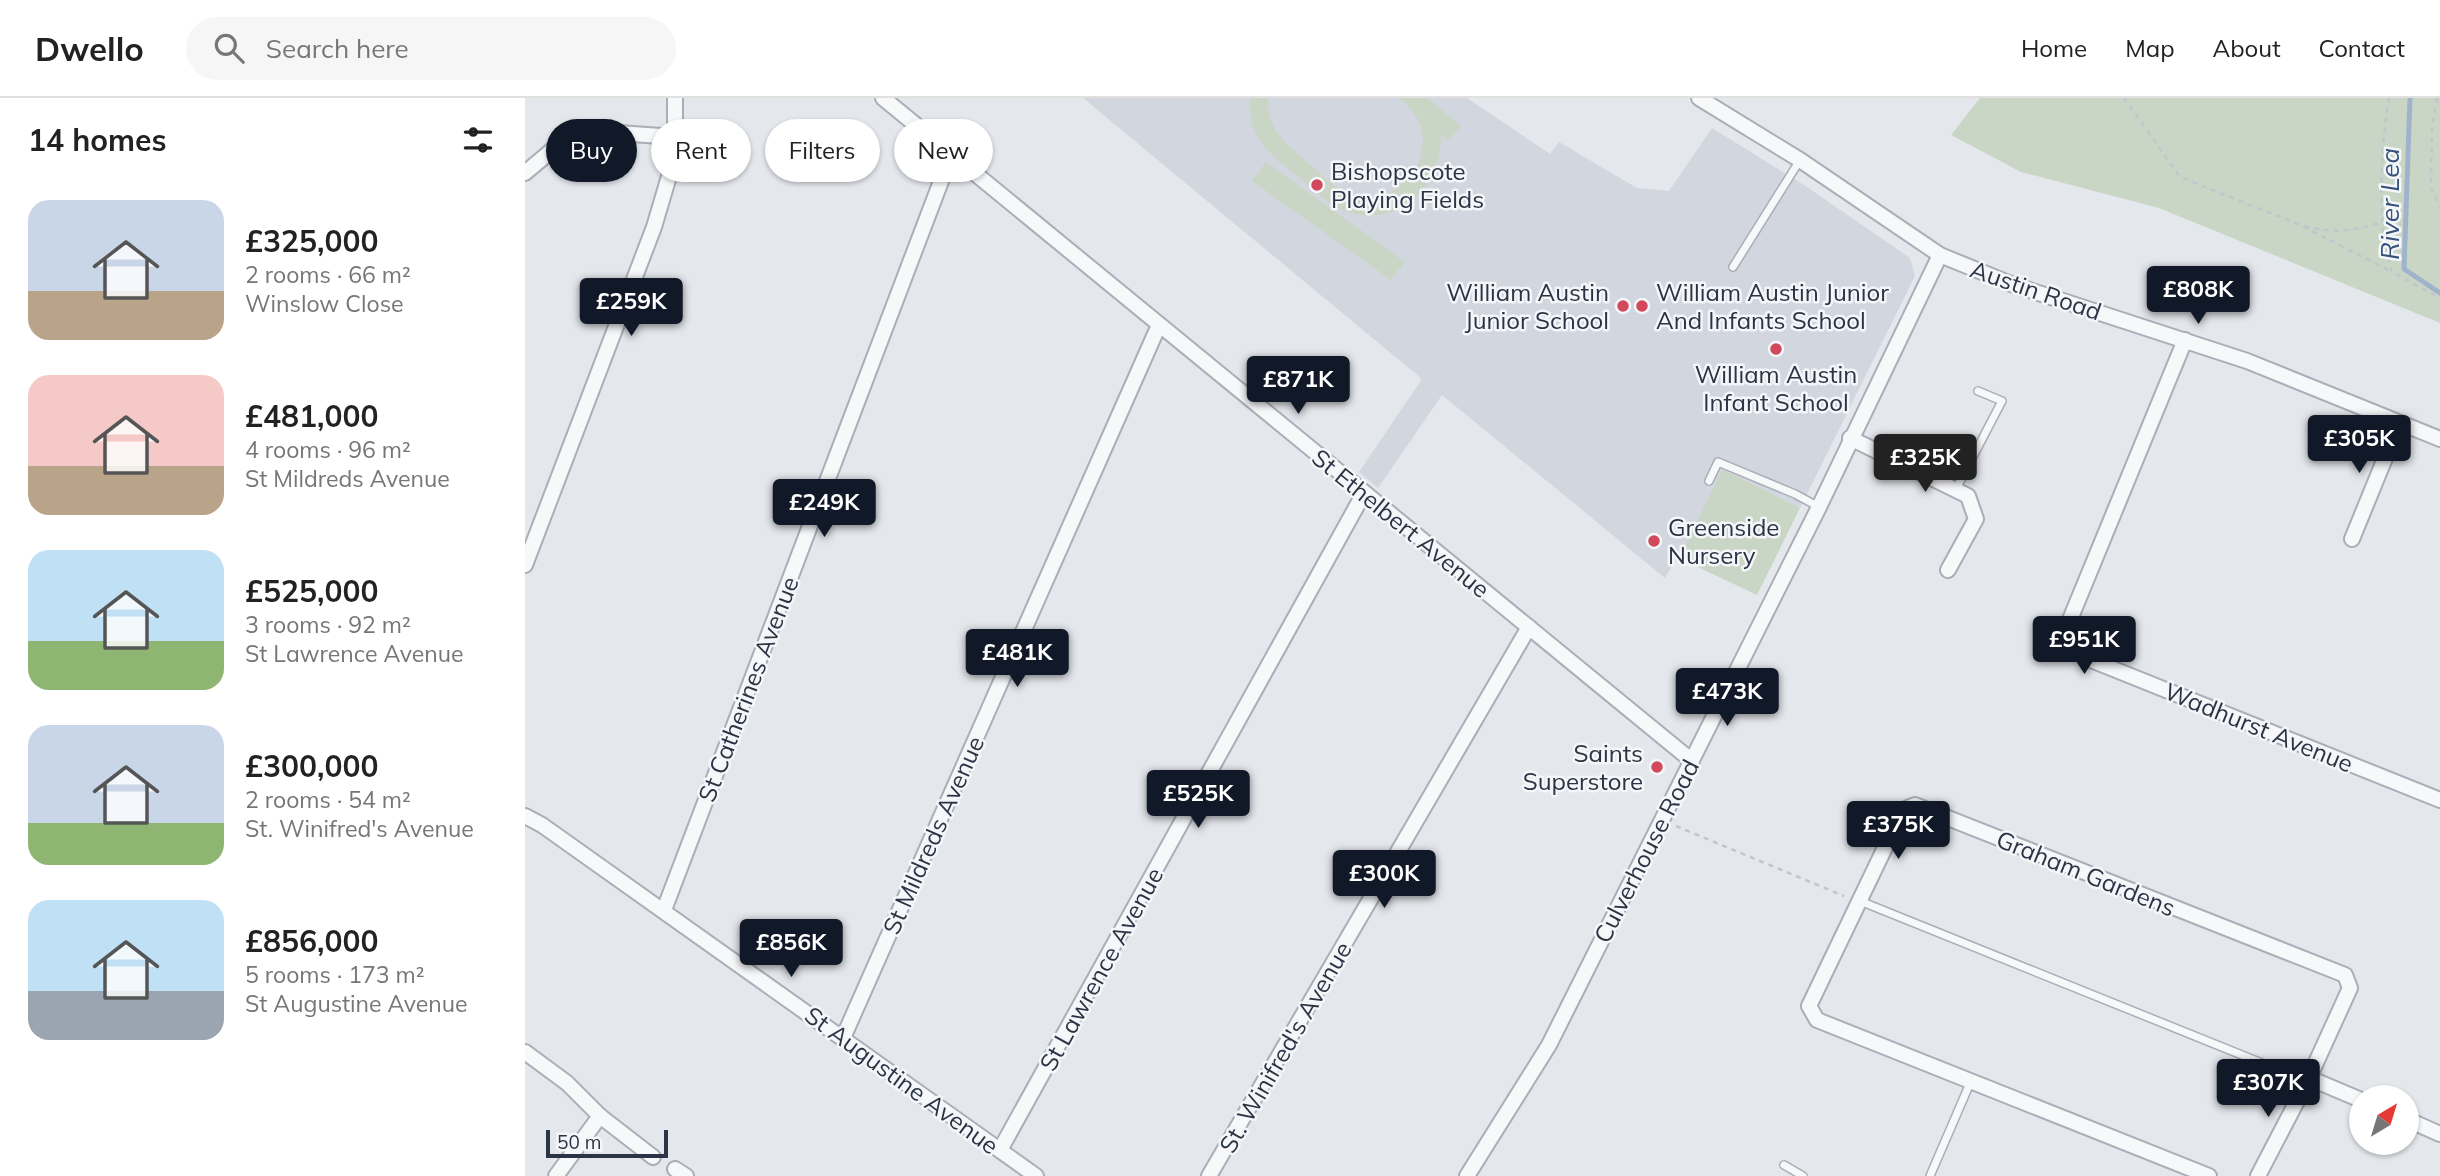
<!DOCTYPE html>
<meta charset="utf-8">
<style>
body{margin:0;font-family:Mulish,sans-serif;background:#f6f6f6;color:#222;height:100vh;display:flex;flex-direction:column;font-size:26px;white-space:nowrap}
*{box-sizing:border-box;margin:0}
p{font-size:23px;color:#767676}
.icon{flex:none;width:38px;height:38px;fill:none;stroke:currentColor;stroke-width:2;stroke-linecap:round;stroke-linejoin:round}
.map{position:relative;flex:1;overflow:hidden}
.panel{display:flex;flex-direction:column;background:#fff;width:525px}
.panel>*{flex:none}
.banner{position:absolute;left:21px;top:21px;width:665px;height:63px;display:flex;gap:14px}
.needle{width:46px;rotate:38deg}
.fabs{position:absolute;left:1824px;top:987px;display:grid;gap:14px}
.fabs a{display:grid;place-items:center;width:70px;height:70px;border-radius:50%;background:#fff;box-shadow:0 2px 5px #0004;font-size:35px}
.scale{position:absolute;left:21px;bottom:18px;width:122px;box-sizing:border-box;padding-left:7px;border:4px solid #2b3445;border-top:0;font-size:19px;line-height:24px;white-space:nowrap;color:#2b3445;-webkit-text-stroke:5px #f4f6f9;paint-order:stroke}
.price{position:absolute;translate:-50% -60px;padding:0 16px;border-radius:7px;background:#111827;color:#fff;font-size:23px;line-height:46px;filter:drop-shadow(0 2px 4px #0008)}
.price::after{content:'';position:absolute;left:50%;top:42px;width:21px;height:16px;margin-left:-10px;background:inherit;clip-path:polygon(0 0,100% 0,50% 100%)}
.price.on{background:#222;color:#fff}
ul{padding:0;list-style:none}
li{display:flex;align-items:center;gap:21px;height:175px;padding:0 28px}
li span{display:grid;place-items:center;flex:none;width:196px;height:140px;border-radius:21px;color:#555}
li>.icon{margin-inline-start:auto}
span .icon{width:84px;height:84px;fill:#fffc;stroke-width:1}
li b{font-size:30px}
h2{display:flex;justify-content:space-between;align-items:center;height:84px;padding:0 28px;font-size:30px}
.tag{padding:0 24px;border-radius:32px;background:#fff;box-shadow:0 2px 5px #0004;font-size:24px;line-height:63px}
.tag.on{background:#111827;color:#fff}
header{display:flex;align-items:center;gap:42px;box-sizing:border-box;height:98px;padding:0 35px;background:#fff;border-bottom:2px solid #e0e0e0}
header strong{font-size:33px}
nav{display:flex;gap:38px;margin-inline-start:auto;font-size:24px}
.search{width:490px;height:63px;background:#f6f6f6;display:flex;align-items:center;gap:18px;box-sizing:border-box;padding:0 24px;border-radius:38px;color:#767676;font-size:26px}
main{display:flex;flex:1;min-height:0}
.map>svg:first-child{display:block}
.built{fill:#d2d6de}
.green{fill:#c9d6c5}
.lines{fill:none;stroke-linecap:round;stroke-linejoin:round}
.stream{stroke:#9fb4cc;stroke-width:5}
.service-casing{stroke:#a9aeb7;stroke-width:10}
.minor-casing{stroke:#a9aeb7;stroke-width:18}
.path{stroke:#c2c5cb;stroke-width:2.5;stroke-dasharray:5 5;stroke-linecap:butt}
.service{stroke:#f7f8fa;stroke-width:7}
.minor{stroke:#f7f8fa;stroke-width:14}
.poi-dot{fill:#d1495b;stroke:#f4f6f9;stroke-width:2.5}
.labels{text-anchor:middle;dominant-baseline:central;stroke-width:5;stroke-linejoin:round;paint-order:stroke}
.poi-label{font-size:24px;fill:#2b3445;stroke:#f4f6f9;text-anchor:start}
.street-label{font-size:24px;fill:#2b3445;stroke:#f4f6f9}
.water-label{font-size:26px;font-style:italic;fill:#34527a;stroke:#f4f6f9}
</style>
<header>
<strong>Dwello</strong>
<div class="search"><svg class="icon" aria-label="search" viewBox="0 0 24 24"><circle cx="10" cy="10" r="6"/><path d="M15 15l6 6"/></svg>Search here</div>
<nav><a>Home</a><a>Map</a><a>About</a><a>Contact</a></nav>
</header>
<main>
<section class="panel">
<h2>14 homes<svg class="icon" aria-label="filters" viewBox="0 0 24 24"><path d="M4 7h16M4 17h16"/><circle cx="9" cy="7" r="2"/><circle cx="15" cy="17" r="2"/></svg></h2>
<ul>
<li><span style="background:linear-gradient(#c9d6e8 65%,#b9a48a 0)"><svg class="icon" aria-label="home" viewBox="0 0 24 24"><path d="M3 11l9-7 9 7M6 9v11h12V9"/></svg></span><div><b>£325,000</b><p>2 rooms · 66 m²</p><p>Winslow Close</p></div></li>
<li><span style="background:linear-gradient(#f6c9c9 65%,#b9a48a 0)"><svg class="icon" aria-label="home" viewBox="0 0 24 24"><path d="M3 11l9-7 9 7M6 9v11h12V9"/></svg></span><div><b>£481,000</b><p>4 rooms · 96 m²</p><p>St Mildreds Avenue</p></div></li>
<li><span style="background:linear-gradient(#bfe0f5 65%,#8fb573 0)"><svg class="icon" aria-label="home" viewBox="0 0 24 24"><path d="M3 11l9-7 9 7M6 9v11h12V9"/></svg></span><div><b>£525,000</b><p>3 rooms · 92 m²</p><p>St Lawrence Avenue</p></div></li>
<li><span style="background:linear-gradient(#c9d6e8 70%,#8fb573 0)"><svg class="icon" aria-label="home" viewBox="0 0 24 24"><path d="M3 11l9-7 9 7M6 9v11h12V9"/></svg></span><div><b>£300,000</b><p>2 rooms · 54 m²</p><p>St. Winifred's Avenue</p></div></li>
<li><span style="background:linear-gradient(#bfe0f5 65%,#9aa5b1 0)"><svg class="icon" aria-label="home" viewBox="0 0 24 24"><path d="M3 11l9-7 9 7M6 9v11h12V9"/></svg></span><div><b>£856,000</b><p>5 rooms · 173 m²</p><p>St Augustine Avenue</p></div></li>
</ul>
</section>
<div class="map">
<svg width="1915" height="1078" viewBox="0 0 1915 1078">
<rect width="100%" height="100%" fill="#e4e7ec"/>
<path class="built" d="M558,0H942L1025,56L1034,44L1112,90L1144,93L1187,30L1279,87L1385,160L1390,178L1275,410L1197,371L1154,460L1151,461L1140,480L917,297L853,390L834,374L897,281Z"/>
<g class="green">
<path d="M725,0H743C742,28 755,41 775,58C792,72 810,93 831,98C873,107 910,64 894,24C890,14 882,7 874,0H903L936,28L924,42L916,36C917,91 870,134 815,111C802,106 792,94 781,85C752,62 721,42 725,0Z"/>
<path d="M1455,0H1915V225L1634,110L1496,74L1426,37Z"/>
<path d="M741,64L880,164L866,182L727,83Z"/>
<path d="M1197,371L1275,410L1232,497L1154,460Z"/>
</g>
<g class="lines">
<path class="stream" d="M1885,0L1879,171L1915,195"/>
<defs>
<g id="service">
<path d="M1208,169L1275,62"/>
<path d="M1184,383L1193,364L1270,396L1294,409"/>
<path d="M1431,391L1477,303L1453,293"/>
<path d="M1335,803L1764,976L1783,980"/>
<path d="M1259,1067L1278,1078"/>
<path d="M1405,1078L1446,983"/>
</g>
<g id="minor">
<path d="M358,0L1167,663"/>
<path d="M1174,0L1275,62L1415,157L1486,186L1722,263L1915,341"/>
<path d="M0,75L51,32L150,39"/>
<path d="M1660,242L1544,524L1561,560L1915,702"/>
<path d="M1325,340L1443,398L1451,421L1423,472"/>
<path d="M1827,441L1874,326"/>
<path d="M0,467L129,129L145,75L150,39V0"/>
<path d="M0,718L17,727L511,1078"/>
<path d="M139,812L426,57"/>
<path d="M318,940L634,227"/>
<path d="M0,954L42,985L75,1018"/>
<path d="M1784,980L1836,1002"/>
<path d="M1881,1021L1915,1036"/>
<path d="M475,1052L839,395"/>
<path d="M150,1071L161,1078"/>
<path d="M31,1078L75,1018L128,1059"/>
<path d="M684,1078L1004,529"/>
<path d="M942,1078L1024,947L1294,409L1415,157"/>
<path d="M1684,1078L1292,922L1284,908L1378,712L1390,707L1820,877L1825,890L1784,980L1733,1078"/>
</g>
</defs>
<use href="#service" class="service-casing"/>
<use href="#minor" class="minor-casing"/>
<g class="path">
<path d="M1599,0L1655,79L1773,126L1867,174"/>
<path d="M1864,0C1856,48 1851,128 1867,174L1915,200"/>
<path d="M1912,0L1907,30L1906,90L1915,109"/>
<path d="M1779,128C1811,136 1827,133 1858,124"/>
<path d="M1151,728L1319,798"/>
</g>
<use href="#service" class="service"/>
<use href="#minor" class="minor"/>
</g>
<g class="poi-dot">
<circle cx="792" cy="87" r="7"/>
<circle cx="1098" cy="208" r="7"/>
<circle cx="1117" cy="208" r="7"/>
<circle cx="1251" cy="251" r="7"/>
<circle cx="1129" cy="443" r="7"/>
<circle cx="1132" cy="669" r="7"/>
</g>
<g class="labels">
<g class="poi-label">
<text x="806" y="73">Bishopscote<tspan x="806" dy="28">Playing Fields</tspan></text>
<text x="1084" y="194" text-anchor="end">William Austin<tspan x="1084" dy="28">Junior School</tspan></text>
<text x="1131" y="194">William Austin Junior<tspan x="1131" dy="28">And Infants School</tspan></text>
<text x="1251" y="276" text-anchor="middle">William Austin<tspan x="1251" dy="28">Infant School</tspan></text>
<text x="1143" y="429">Greenside<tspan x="1143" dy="28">Nursery</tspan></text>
<text x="1118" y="655" text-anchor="end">Saints<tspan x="1118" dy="28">Superstore</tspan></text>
</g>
<g class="street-label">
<text transform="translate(1511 192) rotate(19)">Austin Road</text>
<text transform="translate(876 425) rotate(39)">St Ethelbert Avenue</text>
<text transform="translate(223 591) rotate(-69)">St Catherines Avenue</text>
<text transform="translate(1734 629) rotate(22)">Wadhurst Avenue</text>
<text transform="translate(408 737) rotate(-66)">St Mildreds Avenue</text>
<text transform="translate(1121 753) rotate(-63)">Culverhouse Road</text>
<text transform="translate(1561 775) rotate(22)">Graham Gardens</text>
<text transform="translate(576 871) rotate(-61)">St Lawrence Avenue</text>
<text transform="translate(760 949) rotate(-60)">St. Winifred's Avenue</text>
<text transform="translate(377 982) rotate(36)">St Augustine Avenue</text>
</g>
<g class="water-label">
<text transform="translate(1864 106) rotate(-90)">River Lea</text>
</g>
</g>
</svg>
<div class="fabs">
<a><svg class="needle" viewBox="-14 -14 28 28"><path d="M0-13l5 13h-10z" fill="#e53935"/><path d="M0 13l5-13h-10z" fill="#767676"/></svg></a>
</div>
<div class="scale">50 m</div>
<b class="price" style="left:1673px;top:228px">£808K</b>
<b class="price" style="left:106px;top:240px">£259K</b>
<b class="price" style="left:773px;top:318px">£871K</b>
<b class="price" style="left:1834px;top:377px">£305K</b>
<b class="price on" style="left:1400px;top:396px">£325K</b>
<b class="price" style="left:299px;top:441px">£249K</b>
<b class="price" style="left:1559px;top:578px">£951K</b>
<b class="price" style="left:492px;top:591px">£481K</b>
<b class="price" style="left:1202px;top:630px">£473K</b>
<b class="price" style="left:673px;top:732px">£525K</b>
<b class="price" style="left:1373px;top:763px">£375K</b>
<b class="price" style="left:859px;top:812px">£300K</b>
<b class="price" style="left:266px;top:881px">£856K</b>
<b class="price" style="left:1743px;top:1021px">£307K</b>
<div class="banner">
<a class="tag on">Buy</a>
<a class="tag">Rent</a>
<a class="tag">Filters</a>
<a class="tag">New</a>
</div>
</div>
</main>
